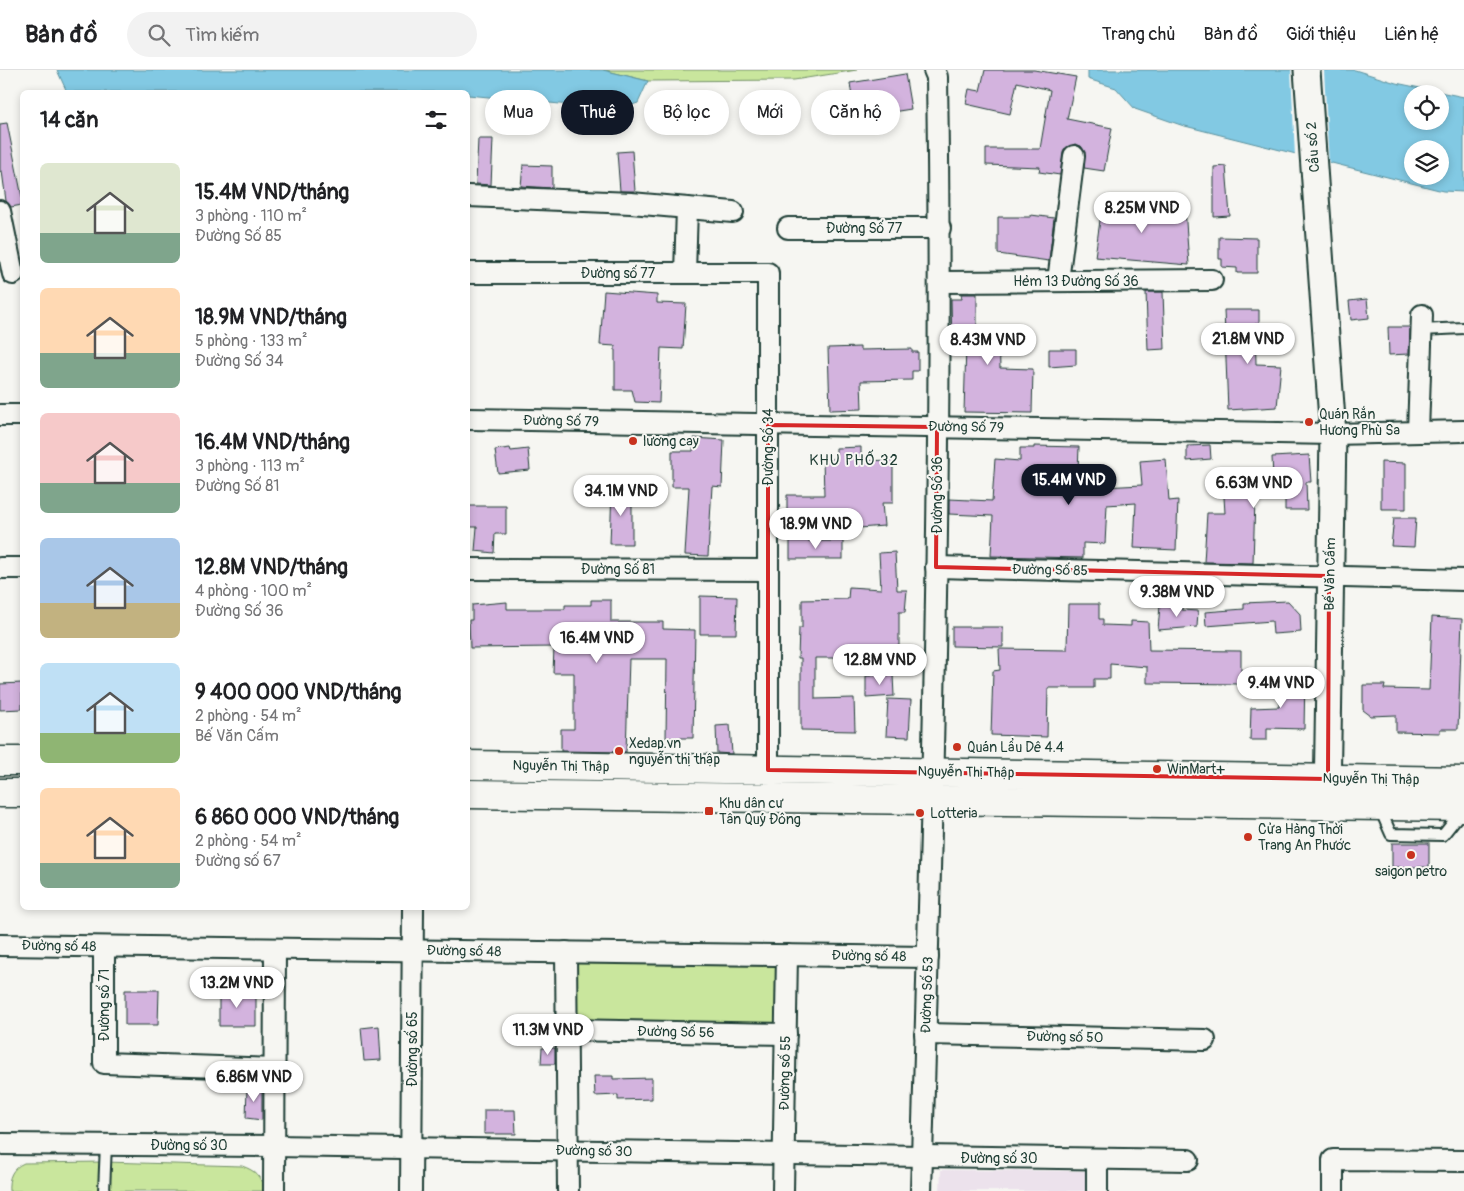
<!DOCTYPE html>
<html lang="vi">
<meta charset="utf-8">
<style>
body{margin:0;font-family:Pangolin,sans-serif;background:#f2f2f2;color:#202124;height:100vh;display:flex;flex-direction:column;font-size:19px;white-space:nowrap}
*{box-sizing:border-box;margin:0}
p{font-size:16px;color:#757577}
.icon{flex:none;width:28px;height:28px;fill:none;stroke:currentColor;stroke-width:2;stroke-linecap:round;stroke-linejoin:round}
.map{position:relative;flex:1;overflow:hidden}
.panel{position:absolute;left:20px;top:20px;width:450px;height:820px;display:flex;flex-direction:column;background:#fff;border-radius:8px;box-shadow:0 2px 8px #0003}
.panel>*{flex:none}
.guide{position:absolute;left:485px;top:20px;width:475px;height:45px;display:flex;gap:10px}
.tools{position:absolute;left:1404px;top:15px;display:grid;gap:10px}
.tools a{display:grid;place-items:center;width:45px;height:45px;border-radius:50%;background:#fff;box-shadow:0 2px 8px #0003;font-size:25px}
.price{position:absolute;translate:-50% -42px;padding:0 11px;border-radius:18px;background:#fff;color:#222;font-size:16px;line-height:32px;filter:drop-shadow(0 1px 2px #0008)}
.price::after{content:'';position:absolute;left:50%;top:30px;width:15px;height:11px;margin-left:-8px;background:inherit;clip-path:polygon(0 0,100% 0,50% 100%)}
.price.active{background:#111827;color:#fff}
ul{padding:0;list-style:none}
li{display:flex;align-items:center;gap:15px;height:125px;padding:0 20px}
li span{display:grid;place-items:center;flex:none;width:140px;height:100px;border-radius:8px;color:#555}
li>.icon{margin-inline-start:auto}
span .icon{width:60px;height:60px;fill:#fffc;stroke-width:1}
li b{font-size:21px}
h2{display:flex;justify-content:space-between;align-items:center;height:60px;padding:0 20px;font-size:21px}
.tag{padding:0 18px;border-radius:22px;background:#fff;box-shadow:0 2px 8px #0003;font-size:18px;line-height:45px}
.tag.active{background:#111827;color:#fff}
header{display:flex;align-items:center;gap:30px;box-sizing:border-box;height:70px;padding:0 25px;background:#fff;border-bottom:1px solid #e0e0e0}
header strong{font-size:24px}
nav{display:flex;gap:28px;margin-inline-start:auto;font-size:18px}
.search{width:350px;height:45px;background:#f2f2f2;display:flex;align-items:center;gap:12px;box-sizing:border-box;padding:0 18px;border-radius:28px;color:#757577;font-size:19px}
.map>svg:first-child{display:block}
.built{fill:#ece2ec}
.green{fill:#c9e69d;stroke:#749268}
.water{fill:#82c9e3;stroke:#5a919d;fill-rule:evenodd}
.pier{fill:#f6f6f2}
.building{fill:#d3b3de;stroke:#1f3d34}
.lines{fill:none;stroke-linecap:round;stroke-linejoin:round}
.service-casing{stroke:#1f3d34;stroke-width:14}
.minor-casing{stroke:#1f3d34;stroke-width:24}
.tertiary-casing{stroke:#1f3d34;stroke-width:29}
.secondary-casing{stroke:#1f3d34;stroke-width:31}
.service{stroke:#f6f6f2;stroke-width:10}
.minor{stroke:#f6f6f2;stroke-width:20}
.tertiary{stroke:#f6f6f2;stroke-width:25}
.secondary{stroke:#f6f6f2;stroke-width:28}
.marked{fill:none;stroke:#d62828;stroke-width:4;stroke-linejoin:round}
.poi-dot{fill:#c8321e;stroke:#f6f6f2;stroke-width:2}
.labels{text-anchor:middle;dominant-baseline:central;stroke-width:4;stroke-linejoin:round;paint-order:stroke}
.street-label{font-size:14px;fill:#1f3d34;stroke:#f6f6f2}
.poi-label{font-size:14px;fill:#1f3d34;stroke:#f6f6f2;text-anchor:start}
.neighbourhood-label{font-size:15px;letter-spacing:1px;fill:#1f3d34;stroke:#f6f6f2}
</style>
<header>
<strong>Bản đồ</strong>
<div class="search"><svg class="icon" aria-label="search" viewBox="0 0 24 24"><circle cx="10" cy="10" r="6"/><path d="M15 15l6 6"/></svg>Tìm kiếm</div>
<nav><a>Trang chủ</a><a>Bản đồ</a><a>Giới thiệu</a><a>Liên hệ</a></nav>
</header>
<div class="map">
<svg width="1464" height="1121" viewBox="0 0 1464 1121">
<rect width="100%" height="100%" fill="#f6f6f2"/>
<filter id="ink" filterUnits="userSpaceOnUse"><feTurbulence type="fractalNoise" baseFrequency=".02" numOctaves="2"/><feDisplacementMap in="SourceGraphic" scale="10" xChannelSelector="R" yChannelSelector="G"/><feConvolveMatrix kernelMatrix="1 2 1 2 8 2 1 2 1" color-interpolation-filters="sRGB"/></filter>
<g filter="url(#ink)">
<path class="built" d="M941,1100L1088,1101V1121H940Z"/>
<g class="green">
<path d="M603,0H857L794,10L648,11Z"/>
<path d="M573,888L782,893L783,955L573,952Z"/>
<path d="M105,1092L242,1096C256,1101 261,1106 264,1121H9C8,1108 12,1098 24,1093Z"/>
</g>
<g class="water">
<path d="M57,0H603L648,11L638,33L610,42L570,35L468,25V22H67Z"/>
<path d="M1088,0H1355L1396,13L1464,27V122L1443,121L1181,55L1135,39L1116,18L1088,9ZM1412,24H1440V51H1412ZM1412,79H1440V106H1412Z"/>
</g>
<path class="pier" d="M1291,0H1324L1329,95L1295,87Z"/>
<g class="building">
<path d="M985,0H1034L1076,7L1067,49L1112,58L1104,101L1084,98L1085,82L1081,76L1075,74L1064,79L1060,105L1039,102L1040,97L986,95V79H1040L1050,20L1017,12L1010,44L966,34L969,19L980,21Z"/>
<path d="M905,4L911,39L855,48L850,13Z"/>
<path d="M7,53L22,127V135L11,137L6,131L2,101L0,102V54Z"/>
<path d="M478,69H493L491,115L476,114Z"/>
<path d="M632,81L635,121H620L617,82Z"/>
<path d="M523,95L552,96V118L521,116Z"/>
<path d="M1226,96L1230,146L1214,147V97Z"/>
<path d="M1103,128L1118,130V133L1157,136V140L1185,138L1189,195L1095,187Z"/>
<path d="M1031,145L1054,148L1049,191L998,184V147H1031Z"/>
<path d="M1219,167L1257,168V203H1237V198L1222,197V189H1219Z"/>
<path d="M604,221L657,225V233L686,234L683,279L661,278L659,333L635,332L632,320H615V276L600,275Z"/>
<path d="M1146,222H1163L1165,279L1148,280Z"/>
<path d="M961,224H977V264H999L1000,298L1033,299L1032,343L964,342L966,275H952L951,229H962Z"/>
<path d="M1367,229L1369,248L1351,250L1349,231Z"/>
<path d="M1224,240H1259V254H1255L1256,294L1281,295L1277,337L1228,340Z"/>
<path d="M1388,257H1410L1409,284L1389,285Z"/>
<path d="M860,277V280L912,279V282H918V301H912V310L861,311L862,339L830,340L828,278Z"/>
<path d="M1049,279H1076V295L1049,297Z"/>
<path d="M694,368L724,370L722,417L712,416L708,486L685,485L689,417H672V381H693Z"/>
<path d="M1210,375L1211,389L1187,391V376Z"/>
<path d="M1034,376L1079,377L1078,400L1104,401L1103,417L1142,415L1140,391L1166,389L1169,431L1178,430L1176,480L1134,478L1136,433L1107,435L1105,474L1083,473V488L991,486L993,446L949,444V429L992,431L995,389L1020,391V378H1034Z"/>
<path d="M861,377V391L893,390V433H882L884,456L847,459L846,441H787V425H824L823,389H836V378Z"/>
<path d="M510,378L511,381L528,379L530,400L498,403L495,380Z"/>
<path d="M1309,385L1311,412H1306L1307,440H1285V427L1255,429L1253,493L1204,492L1207,443H1225L1223,412L1257,411V408L1273,407L1272,387Z"/>
<path d="M1381,392L1406,393V439H1381Z"/>
<path d="M612,419H632V474H610Z"/>
<path d="M468,436H506V464H495L494,483L475,481L477,457H468Z"/>
<path d="M1394,448H1416L1414,477L1391,476Z"/>
<rect x="790" y="471" width="53" height="18"/>
<path d="M895,482L897,520H907L905,542H899V576H847V588H815V629L854,628L855,661L801,660V588H798L799,558H802V530L848,529L849,517L881,519L879,483Z"/>
<path d="M700,526L737,527L736,564H700Z"/>
<path d="M591,530H611V552H663V559L695,560L693,668H666L667,589H629L626,682L561,681V659H574V603H553L554,577L470,578L469,550H472V535L507,532V539H565V535H591Z"/>
<path d="M1288,531L1300,544L1301,562L1273,564L1272,551L1206,556L1205,542L1244,539V533Z"/>
<path d="M1068,534H1099V549H1103V555L1131,556V551L1148,552L1149,580L1241,581V614L1147,613V597L1110,594V609H1094V618H1048L1047,667L991,665L993,601L1000,600L999,579L1067,580Z"/>
<path d="M1160,535L1182,537V540L1198,541L1197,557L1158,560Z"/>
<path d="M1432,547L1462,549L1458,659H1440V663L1396,662V645L1371,646L1363,640V615H1385L1384,619L1429,620Z"/>
<path d="M952,557H1003V577L952,576Z"/>
<path d="M1279,604L1305,605L1304,659L1267,658V670H1250L1251,638L1279,637Z"/>
<path d="M893,605L894,626L866,628V606Z"/>
<path d="M22,613V639L0,640V614Z"/>
<path d="M888,629L911,630L909,667L886,666Z"/>
<path d="M730,655L732,684L717,683L716,656Z"/>
<rect x="1392" y="773" width="37" height="24"/>
<path d="M125,920H159L158,955H125Z"/>
<path d="M219,921L256,922V956H219Z"/>
<path d="M379,956L381,990L364,991L361,958Z"/>
<path d="M542,978H555V994H541Z"/>
<path d="M594,1006H613V1009L652,1008V1029L618,1030V1025L595,1026Z"/>
<path d="M247,1017H262V1050L246,1048Z"/>
<path d="M484,1040H515L516,1064H484Z"/>
</g>
<g class="lines">
<defs>
<g id="service">
<path d="M1421,260L1464,258"/>
<path d="M1380,739L1391,764L1443,765L1462,741"/>
<path d="M104,1121L106,1074"/>
</g>
<g id="minor">
<path d="M468,126L631,133L733,142"/>
<path d="M0,141L13,204"/>
<path d="M788,158H940"/>
<path d="M468,203H768V700"/>
<path d="M685,203L687,138"/>
<path d="M1058,211L1074,86"/>
<path d="M941,212L1212,210"/>
<path d="M0,345H22"/>
<path d="M468,349L1333,364L1464,361"/>
<path d="M1418,362L1422,245"/>
<path d="M936,497L1464,510"/>
<path d="M0,498H22"/>
<path d="M468,499L768,500"/>
<path d="M0,875L928,887"/>
<path d="M104,877V993L274,999"/>
<path d="M566,882L568,1121"/>
<path d="M566,960L786,964"/>
<path d="M925,964L1205,970"/>
<path d="M0,1074L273,1076L1188,1090"/>
<path d="M1097,1089V1121"/>
<path d="M274,1121L275,879"/>
<path d="M411,1121L413,838"/>
<path d="M783,1121L787,885"/>
<path d="M921,1121C932,750 943,378 937,7L934,0"/>
<path d="M1333,1121V1090L1464,1091"/>
</g>
<path id="tertiary" d="M1307,0L1333,364L1327,729"/>
<g id="secondary">
<path d="M0,691H22"/>
<path d="M468,695L1464,711"/>
<path d="M0,723H22"/>
<path d="M468,724L1464,737"/>
</g>
</defs>
<use href="#service" class="service-casing"/>
<use href="#minor" class="minor-casing"/>
<use href="#tertiary" class="tertiary-casing"/>
<use href="#secondary" class="secondary-casing"/>
<use href="#service" class="service"/>
<use href="#minor" class="minor"/>
<use href="#tertiary" class="tertiary"/>
<use href="#secondary" class="secondary"/>
</g>
</g>
<path class="marked" d="M768,355L937,357L936,497L1329,506L1328,709L768,700Z"/>
<g class="poi-dot">
<circle cx="1309" cy="352" r="5"/>
<circle cx="633" cy="371" r="5"/>
<circle cx="957" cy="677" r="5"/>
<circle cx="619" cy="681" r="5"/>
<circle cx="1157" cy="699" r="5"/>
<rect x="704" y="736" width="10" height="10" rx="2.5"/>
<circle cx="920" cy="743" r="5"/>
<circle cx="1248" cy="767" r="5"/>
<circle cx="1411" cy="785" r="5"/>
</g>
<g class="labels">
<g class="street-label">
<text transform="translate(1313 77) rotate(-94)">Cầu số 2</text>
<text x="864" y="158">Đường Số 77</text>
<text x="618" y="203">Đường số 77</text>
<text x="1076" y="211">Hẻm 13 Đường Số 36</text>
<text transform="translate(561 351) rotate(1)">Đường Số 79</text>
<text transform="translate(966 357) rotate(1)">Đường Số 79</text>
<text transform="translate(768 377) rotate(-90)">Đường Số 34</text>
<text transform="translate(937 425) rotate(-90)">Đường Số 36</text>
<text x="618" y="499">Đường Số 81</text>
<text transform="translate(1050 500) rotate(1)">Đường Số 85</text>
<text transform="translate(1330 504) rotate(-89)">Bế Văn Cấm</text>
<text transform="translate(561 696) rotate(1)">Nguyễn Thị Thập</text>
<text transform="translate(966 702) rotate(1)">Nguyễn Thị Thập</text>
<text transform="translate(1371 709) rotate(1)">Nguyễn Thị Thập</text>
<text transform="translate(59 876) rotate(1)">Đường số 48</text>
<text transform="translate(464 881) rotate(1)">Đường số 48</text>
<text transform="translate(869 886) rotate(1)">Đường số 48</text>
<text transform="translate(927 925) rotate(-88)">Đường Số 53</text>
<text transform="translate(104 935) rotate(-90)">Đường số 71</text>
<text transform="translate(676 962) rotate(1)">Đường Số 56</text>
<text transform="translate(1065 967) rotate(1)">Đường số 50</text>
<text transform="translate(412 979) rotate(-90)">Đường số 65</text>
<text transform="translate(785 1003) rotate(-89)">Đường số 55</text>
<text x="189" y="1075">Đường số 30</text>
<text transform="translate(594 1081) rotate(1)">Đường số 30</text>
<text x="999" y="1088">Đường số 30</text>
</g>
<g class="poi-label">
<text x="1319" y="344">Quán Rắn<tspan x="1319" dy="16">Hương Phù Sa</tspan></text>
<text x="643" y="371">lương cay</text>
<text x="629" y="673">Xedap.vn<tspan x="629" dy="16">nguyễn thị thập</tspan></text>
<text x="967" y="677">Quán Lẩu Dê 4.4</text>
<text x="1167" y="699">WinMart+</text>
<text x="719" y="733">Khu dân cư<tspan x="719" dy="16">Tân Quý Đông</tspan></text>
<text x="930" y="743">Lotteria</text>
<text x="1258" y="759">Cửa Hàng Thời<tspan x="1258" dy="16">Trang An Phước</tspan></text>
<text x="1411" y="801" text-anchor="middle">saigon petro</text>
</g>
<g class="neighbourhood-label">
<text x="854" y="390">KHU PHỐ 32</text>
</g>
</g>
</svg>
<div class="tools">
<a><svg class="icon" aria-label="locate" viewBox="0 0 24 24"><circle cx="12" cy="12" r="6"/><path d="M12 2v4M12 18v4M2 12h4M18 12h4"/></svg></a>
<a><svg class="icon" aria-label="layers" viewBox="0 0 24 24"><path d="M12 4l9 5-9 5-9-5zM3 14l9 5 9-5"/></svg></a>
</div>
<b class="price" style="left:1142px;top:164px">8.25M VND</b>
<b class="price" style="left:1248px;top:295px">21.8M VND</b>
<b class="price" style="left:988px;top:296px">8.43M VND</b>
<b class="price active" style="left:1069px;top:436px">15.4M VND</b>
<b class="price" style="left:1254px;top:439px">6.63M VND</b>
<b class="price" style="left:621px;top:447px">34.1M VND</b>
<b class="price" style="left:816px;top:480px">18.9M VND</b>
<b class="price" style="left:1177px;top:548px">9.38M VND</b>
<b class="price" style="left:597px;top:594px">16.4M VND</b>
<b class="price" style="left:880px;top:616px">12.8M VND</b>
<b class="price" style="left:1281px;top:639px">9.4M VND</b>
<b class="price" style="left:237px;top:939px">13.2M VND</b>
<b class="price" style="left:548px;top:986px">11.3M VND</b>
<b class="price" style="left:254px;top:1033px">6.86M VND</b>
<div class="guide">
<a class="tag">Mua</a>
<a class="tag active">Thuê</a>
<a class="tag">Bộ lọc</a>
<a class="tag">Mới</a>
<a class="tag">Căn hộ</a>
</div>
<section class="panel">
<h2>14 căn<svg class="icon" aria-label="filters" viewBox="0 0 24 24"><path d="M4 7h16M4 17h16"/><circle cx="9" cy="7" r="2"/><circle cx="15" cy="17" r="2"/></svg></h2>
<ul>
<li><span style="background:linear-gradient(#dfe7d0 70%,#7fa58c 0)"><svg class="icon" aria-label="home" viewBox="0 0 24 24"><path d="M3 11l9-7 9 7M6 9v11h12V9"/></svg></span><div><b>15.4M VND/tháng</b><p>3 phòng · 110 m²</p><p>Đường Số 85</p></div></li>
<li><span style="background:linear-gradient(#ffd9b3 65%,#7fa58c 0)"><svg class="icon" aria-label="home" viewBox="0 0 24 24"><path d="M3 11l9-7 9 7M6 9v11h12V9"/></svg></span><div><b>18.9M VND/tháng</b><p>5 phòng · 133 m²</p><p>Đường Số 34</p></div></li>
<li><span style="background:linear-gradient(#f6c9c9 70%,#7fa58c 0)"><svg class="icon" aria-label="home" viewBox="0 0 24 24"><path d="M3 11l9-7 9 7M6 9v11h12V9"/></svg></span><div><b>16.4M VND/tháng</b><p>3 phòng · 113 m²</p><p>Đường Số 81</p></div></li>
<li><span style="background:linear-gradient(#a9c7e8 65%,#c2b280 0)"><svg class="icon" aria-label="home" viewBox="0 0 24 24"><path d="M3 11l9-7 9 7M6 9v11h12V9"/></svg></span><div><b>12.8M VND/tháng</b><p>4 phòng · 100 m²</p><p>Đường Số 36</p></div></li>
<li><span style="background:linear-gradient(#bfe0f5 70%,#8fb573 0)"><svg class="icon" aria-label="home" viewBox="0 0 24 24"><path d="M3 11l9-7 9 7M6 9v11h12V9"/></svg></span><div><b>9 400 000 VND/tháng</b><p>2 phòng · 54 m²</p><p>Bế Văn Cấm</p></div></li>
<li><span style="background:linear-gradient(#ffd9b3 75%,#7fa58c 0)"><svg class="icon" aria-label="home" viewBox="0 0 24 24"><path d="M3 11l9-7 9 7M6 9v11h12V9"/></svg></span><div><b>6 860 000 VND/tháng</b><p>2 phòng · 54 m²</p><p>Đường số 67</p></div></li>
</ul>
</section>
</div>
